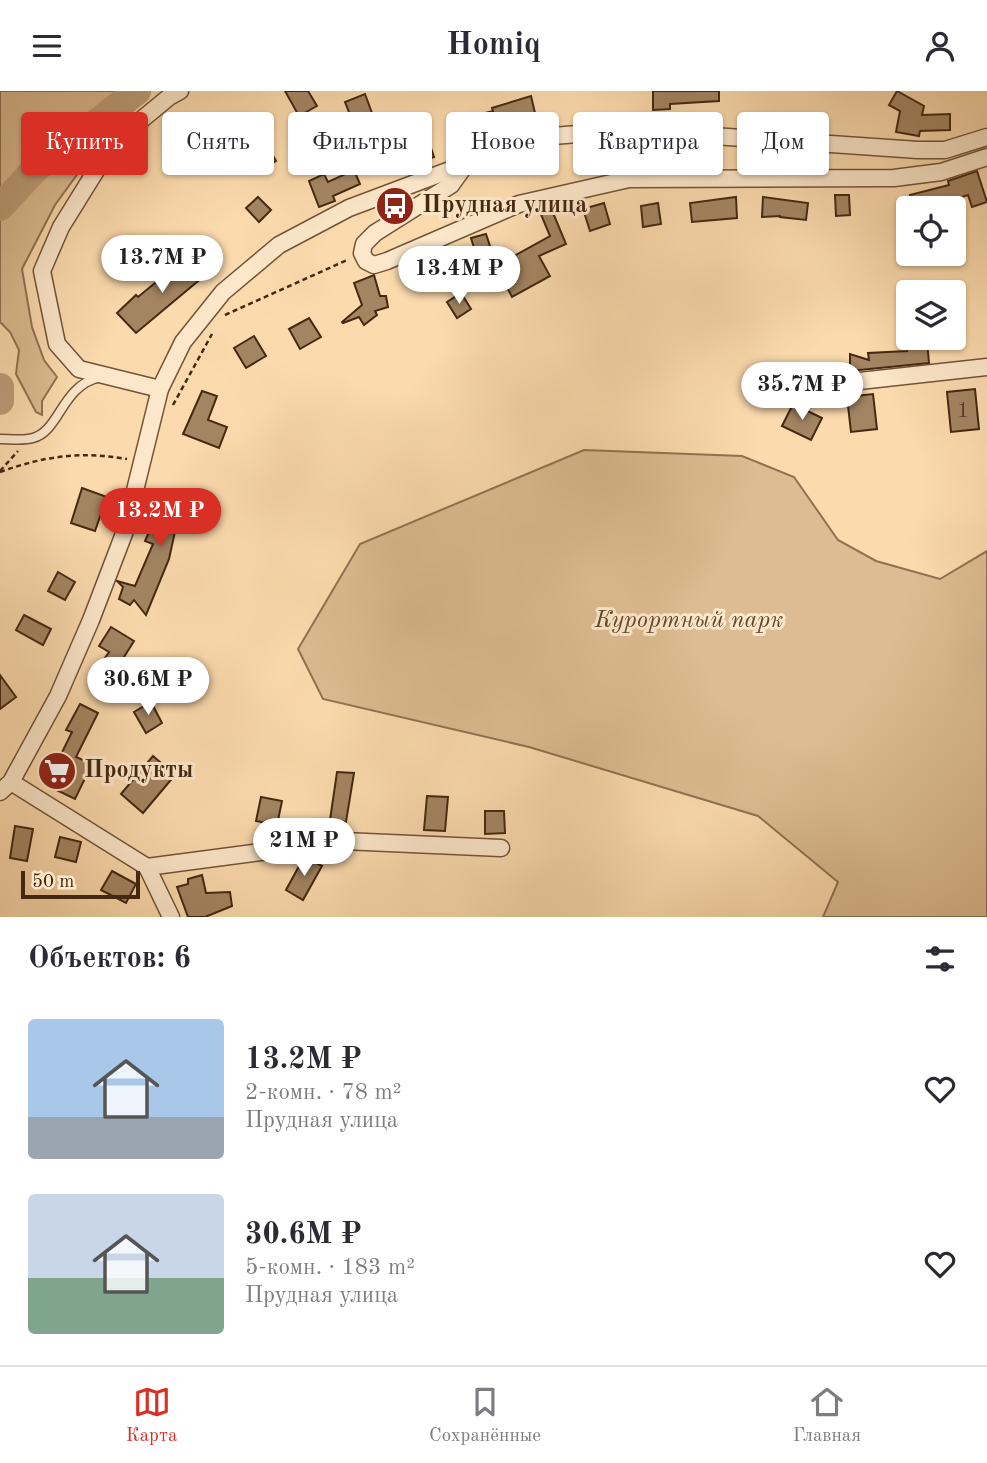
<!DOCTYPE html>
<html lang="ru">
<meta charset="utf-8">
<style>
body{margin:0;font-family:"Old Standard TT",serif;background:#f7f7f7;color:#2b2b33;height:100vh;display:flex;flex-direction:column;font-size:26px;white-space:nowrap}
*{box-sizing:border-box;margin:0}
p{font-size:23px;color:#7c7c81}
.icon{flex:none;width:38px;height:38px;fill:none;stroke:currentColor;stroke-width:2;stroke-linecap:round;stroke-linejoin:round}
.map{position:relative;height:826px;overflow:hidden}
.sheet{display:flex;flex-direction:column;background:#fff;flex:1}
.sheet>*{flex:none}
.guide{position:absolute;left:21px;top:21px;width:945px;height:63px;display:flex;gap:14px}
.buttons{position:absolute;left:896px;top:105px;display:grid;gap:14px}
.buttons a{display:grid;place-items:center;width:70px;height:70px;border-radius:7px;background:#fff;box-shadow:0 2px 5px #0004;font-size:35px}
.scale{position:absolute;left:21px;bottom:18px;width:119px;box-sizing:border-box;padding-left:7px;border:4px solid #452811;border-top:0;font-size:19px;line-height:24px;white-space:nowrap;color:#452811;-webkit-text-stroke:5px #fce7ca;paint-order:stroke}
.price{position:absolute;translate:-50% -60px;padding:0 16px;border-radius:24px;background:#fff;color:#222;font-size:23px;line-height:46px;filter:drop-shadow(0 2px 4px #0008)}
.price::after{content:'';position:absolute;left:50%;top:42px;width:21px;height:16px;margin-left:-10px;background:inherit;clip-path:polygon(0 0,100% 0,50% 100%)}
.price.current{background:#d93025;color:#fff}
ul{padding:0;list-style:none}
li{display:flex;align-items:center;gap:21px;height:175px;padding:0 28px}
li span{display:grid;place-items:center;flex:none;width:196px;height:140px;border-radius:7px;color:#555}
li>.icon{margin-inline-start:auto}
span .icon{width:84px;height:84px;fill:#fffc;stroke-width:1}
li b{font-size:30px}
h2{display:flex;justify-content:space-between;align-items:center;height:84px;padding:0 28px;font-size:30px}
.pill{padding:0 24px;border-radius:7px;background:#fff;box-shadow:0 2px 5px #0004;font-size:24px;line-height:63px}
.pill.current{background:#d93025;color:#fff}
header{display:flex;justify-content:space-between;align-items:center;height:91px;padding:0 28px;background:#fff;font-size:32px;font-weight:800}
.dock{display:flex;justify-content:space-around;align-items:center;height:98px;border-top:2px solid #e1e1e2;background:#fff;font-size:19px;color:#7c7c81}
.dock a{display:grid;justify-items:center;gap:4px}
.dock .current{color:#d93025}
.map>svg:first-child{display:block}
.green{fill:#dcbc92;stroke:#907252;stroke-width:2}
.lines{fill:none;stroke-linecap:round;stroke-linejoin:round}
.river{stroke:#bd9d78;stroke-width:28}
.building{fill:#a48562;stroke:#452811;stroke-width:2}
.lane-casing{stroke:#725438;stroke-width:11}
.street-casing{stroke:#725438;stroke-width:19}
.path{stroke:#452811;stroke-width:2.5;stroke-dasharray:5 3.5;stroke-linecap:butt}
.lane{stroke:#fce7ca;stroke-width:8}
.street{stroke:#fce7ca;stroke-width:16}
.labels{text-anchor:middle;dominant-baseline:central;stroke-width:6;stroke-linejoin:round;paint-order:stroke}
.number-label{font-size:21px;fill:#5d3f25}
.poi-label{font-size:24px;font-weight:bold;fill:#452811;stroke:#fce7ca;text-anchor:start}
.park-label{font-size:24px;font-style:italic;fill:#63462b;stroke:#fce7ca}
</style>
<header><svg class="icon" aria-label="menu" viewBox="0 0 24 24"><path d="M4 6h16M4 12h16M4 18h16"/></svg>Homiq<svg class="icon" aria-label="person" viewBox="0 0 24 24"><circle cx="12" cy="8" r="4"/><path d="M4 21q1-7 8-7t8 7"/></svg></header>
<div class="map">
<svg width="987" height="826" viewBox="0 0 987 826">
<rect width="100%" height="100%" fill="#fbdaad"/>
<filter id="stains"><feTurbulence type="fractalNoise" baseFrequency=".00286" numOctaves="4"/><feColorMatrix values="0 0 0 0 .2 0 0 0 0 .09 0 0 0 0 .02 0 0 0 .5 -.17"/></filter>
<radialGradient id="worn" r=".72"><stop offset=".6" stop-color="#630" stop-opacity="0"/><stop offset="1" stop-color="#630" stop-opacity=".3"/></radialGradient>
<g class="green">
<path d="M0,0H127L116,7V30L55,114L22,178L32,236L44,269L57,286L42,310V324L36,321L16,283L19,259L10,241L0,231Z"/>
<path d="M584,359L742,365L794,386L838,449L876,470L940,488L987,460V826H823L838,791L758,725L529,656L323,608L298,558L360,453Z"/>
</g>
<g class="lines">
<g class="river">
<path d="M0,116L38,75L62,59L137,0"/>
<path d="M0,296V310"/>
</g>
</g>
<g class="building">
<path d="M285,0H308L317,15L299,25Z"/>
<path d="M653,0H719V10L670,13V18L653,19Z"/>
<path d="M897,0L924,15L922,24L950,23V39L920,40L919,45L896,41L900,20L889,14Z"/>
<path d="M365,3L379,41L360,49L345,11Z"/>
<path d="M531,5L535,22L511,28L513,33L477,44L478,48L455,54L450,31L493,20L492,17Z"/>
<path d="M221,28L236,46L223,56L209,38Z"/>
<path d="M426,42L434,66L412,73L404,49Z"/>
<path d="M264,49L276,70L263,78L250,57Z"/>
<path d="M354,79L360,93L333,105L335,110L319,116L309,90L324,83L328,91Z"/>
<path d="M977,80L987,111L972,116L968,104L927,117H913L910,104L949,94L948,90Z"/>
<path d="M835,104H849L850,124L836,125Z"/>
<path d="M258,106L271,119L259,131L246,117Z"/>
<path d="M736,106L737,127L692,131L690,112Z"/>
<path d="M763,106L808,112L806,129L780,126V125L762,126Z"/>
<path d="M604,112L610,133L590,140L583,118Z"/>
<path d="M658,112L661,133L643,136L641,115Z"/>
<path d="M551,117L566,153L539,165L550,185L512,206L496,175L550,145L540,121Z"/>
<path d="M486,143L495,170L476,183L470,172L477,167L471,147Z"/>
<path d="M197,164L210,180L136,242L117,222L136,204L138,206L161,187L165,191Z"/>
<path d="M374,184L380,205H386L388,216L375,220L377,224L364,234L359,226L343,232L342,231L362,214L354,192Z"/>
<path d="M461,202L471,218L457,227L447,211Z"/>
<path d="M309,227L321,246L300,258L289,238Z"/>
<path d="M254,245L266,265L246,277L234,257Z"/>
<path d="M927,250L929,272L850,280V263L869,269L868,262L907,260V252Z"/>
<path d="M975,298L979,338L951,341L947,301Z"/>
<path d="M202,300L217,305L208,329L227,336L219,357L183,343Z"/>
<path d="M873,303L877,338L851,341L847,306Z"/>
<path d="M793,313L822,327L811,349L782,335Z"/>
<path d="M82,397L107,406L95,440L71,432Z"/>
<path d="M160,403L189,413L192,409L204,414L188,440L176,436L169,468L146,524L134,509L130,514L119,508L123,496L117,490L135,495L153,453L145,450L157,423L154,422Z"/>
<path d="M58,481L75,491L65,509L48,500Z"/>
<path d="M24,524L51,538L43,554L16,539Z"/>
<path d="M111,536L134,550L119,574L127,580L113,599L93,584L109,561L99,555Z"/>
<path d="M0,584L16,606L0,618Z"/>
<path d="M151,611L162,632L146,642L134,621Z"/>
<path d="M80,613L98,622L76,666L92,673L75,708L46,694L72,641L66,639Z"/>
<path d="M153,665L175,684L143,722L121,703Z"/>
<path d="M337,681L354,682L346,731L330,729Z"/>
<path d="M427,705L448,706L445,740L424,739Z"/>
<path d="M261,706L282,710L277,734L256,730Z"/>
<path d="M485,720H504L505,742L485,743Z"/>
<path d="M15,735L33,738L27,770L10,767Z"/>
<path d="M60,746L81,751L76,771L55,766Z"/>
<path d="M304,766L322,775L303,809L286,799Z"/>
<path d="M112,780L136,793L126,812L101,799Z"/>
<path d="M202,784L206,802L230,801L232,815L205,826H188L177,796L188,793V788Z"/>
</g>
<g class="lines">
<defs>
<path id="lane" d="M0,348C10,348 23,350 33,347C60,340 61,295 100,286"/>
<g id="street">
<path d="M466,73L451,94L375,142L364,153L362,162L366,170L374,174L387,170L519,113L629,88L894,87L941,81L987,66"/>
<path d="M796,297L987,276"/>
<path d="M160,298L79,278L57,253L42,180L61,136L97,78L140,30L169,6L180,0"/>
<path d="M11,691L147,776L344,750L501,757"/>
<path d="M0,701L11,691L58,605L91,529L125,440L160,298L183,251L223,201L279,154L349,117L466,73L553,45L627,39L918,59H945L987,46"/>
<path d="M147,776L171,826"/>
</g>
</defs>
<use href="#lane" class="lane-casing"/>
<use href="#street" class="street-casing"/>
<g class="path">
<path d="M225,224L347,169"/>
<path d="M173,314L212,243"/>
<path d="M0,380L18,360"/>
<path d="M0,381C45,365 80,360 127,368"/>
</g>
<use href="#lane" class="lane"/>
<use href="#street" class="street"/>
</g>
<defs>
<symbol id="bus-disc" viewBox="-11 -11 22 22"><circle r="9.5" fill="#8f2418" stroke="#fce7ca"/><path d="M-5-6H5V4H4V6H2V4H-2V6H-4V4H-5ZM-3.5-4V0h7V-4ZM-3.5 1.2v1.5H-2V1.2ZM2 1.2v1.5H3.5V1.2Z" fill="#fff"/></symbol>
<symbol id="supermarket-disc" viewBox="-11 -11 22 22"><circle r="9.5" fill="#8f2418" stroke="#fce7ca"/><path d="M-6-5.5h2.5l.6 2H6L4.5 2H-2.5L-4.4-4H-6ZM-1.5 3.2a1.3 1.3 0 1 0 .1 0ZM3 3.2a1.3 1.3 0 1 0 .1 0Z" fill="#fff"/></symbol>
</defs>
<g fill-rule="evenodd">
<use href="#bus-disc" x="373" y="93" width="44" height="44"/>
<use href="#supermarket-disc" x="35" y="658" width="44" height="44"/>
</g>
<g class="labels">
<g class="number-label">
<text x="963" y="320">1</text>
</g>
<g class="poi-label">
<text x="422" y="115">Прудная улица</text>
<text x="84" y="680">Продукты</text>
</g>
<g class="park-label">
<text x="689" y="530">Курортный парк</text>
</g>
</g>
<rect width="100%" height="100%" filter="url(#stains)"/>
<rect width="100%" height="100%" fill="url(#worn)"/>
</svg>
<div class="buttons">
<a><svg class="icon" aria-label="locate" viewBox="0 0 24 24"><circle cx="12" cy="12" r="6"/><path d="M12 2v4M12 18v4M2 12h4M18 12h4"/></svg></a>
<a><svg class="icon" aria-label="layers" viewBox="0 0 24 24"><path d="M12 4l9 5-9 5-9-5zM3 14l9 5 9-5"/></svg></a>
</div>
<div class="scale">50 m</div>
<b class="price" style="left:162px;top:204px">13.7M ₽</b>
<b class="price" style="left:459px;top:215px">13.4M ₽</b>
<b class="price" style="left:802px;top:331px">35.7M ₽</b>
<b class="price current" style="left:160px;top:457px">13.2M ₽</b>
<b class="price" style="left:148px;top:626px">30.6M ₽</b>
<b class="price" style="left:304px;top:787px">21M ₽</b>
<div class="guide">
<a class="pill current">Купить</a>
<a class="pill">Снять</a>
<a class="pill">Фильтры</a>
<a class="pill">Новое</a>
<a class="pill">Квартира</a>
<a class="pill">Дом</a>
</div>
</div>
<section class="sheet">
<h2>Объектов: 6<svg class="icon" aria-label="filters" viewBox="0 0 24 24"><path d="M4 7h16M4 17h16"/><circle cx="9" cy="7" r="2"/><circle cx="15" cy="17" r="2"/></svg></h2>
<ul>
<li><span style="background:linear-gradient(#a9c7e8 70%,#9aa5b1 0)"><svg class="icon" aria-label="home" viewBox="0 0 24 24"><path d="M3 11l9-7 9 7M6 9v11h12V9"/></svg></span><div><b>13.2M ₽</b><p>2-комн. · 78 m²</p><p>Прудная улица</p></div><svg class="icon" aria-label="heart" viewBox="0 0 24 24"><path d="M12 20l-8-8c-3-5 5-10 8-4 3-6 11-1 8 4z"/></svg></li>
<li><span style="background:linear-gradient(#c9d6e8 60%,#7fa58c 0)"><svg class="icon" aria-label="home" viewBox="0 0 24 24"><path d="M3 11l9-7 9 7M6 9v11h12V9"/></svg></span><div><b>30.6M ₽</b><p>5-комн. · 183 m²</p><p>Прудная улица</p></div><svg class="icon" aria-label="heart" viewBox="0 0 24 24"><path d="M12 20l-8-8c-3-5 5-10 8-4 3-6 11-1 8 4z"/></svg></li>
</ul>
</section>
<nav class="dock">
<a class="current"><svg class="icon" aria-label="map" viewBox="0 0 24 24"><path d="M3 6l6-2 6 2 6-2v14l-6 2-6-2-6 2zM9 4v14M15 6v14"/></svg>Карта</a>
<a><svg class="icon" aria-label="saved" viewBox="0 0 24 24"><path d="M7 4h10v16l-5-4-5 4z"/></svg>Сохранённые</a>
<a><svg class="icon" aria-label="home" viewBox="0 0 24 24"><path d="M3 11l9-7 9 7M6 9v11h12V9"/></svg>Главная</a>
</nav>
